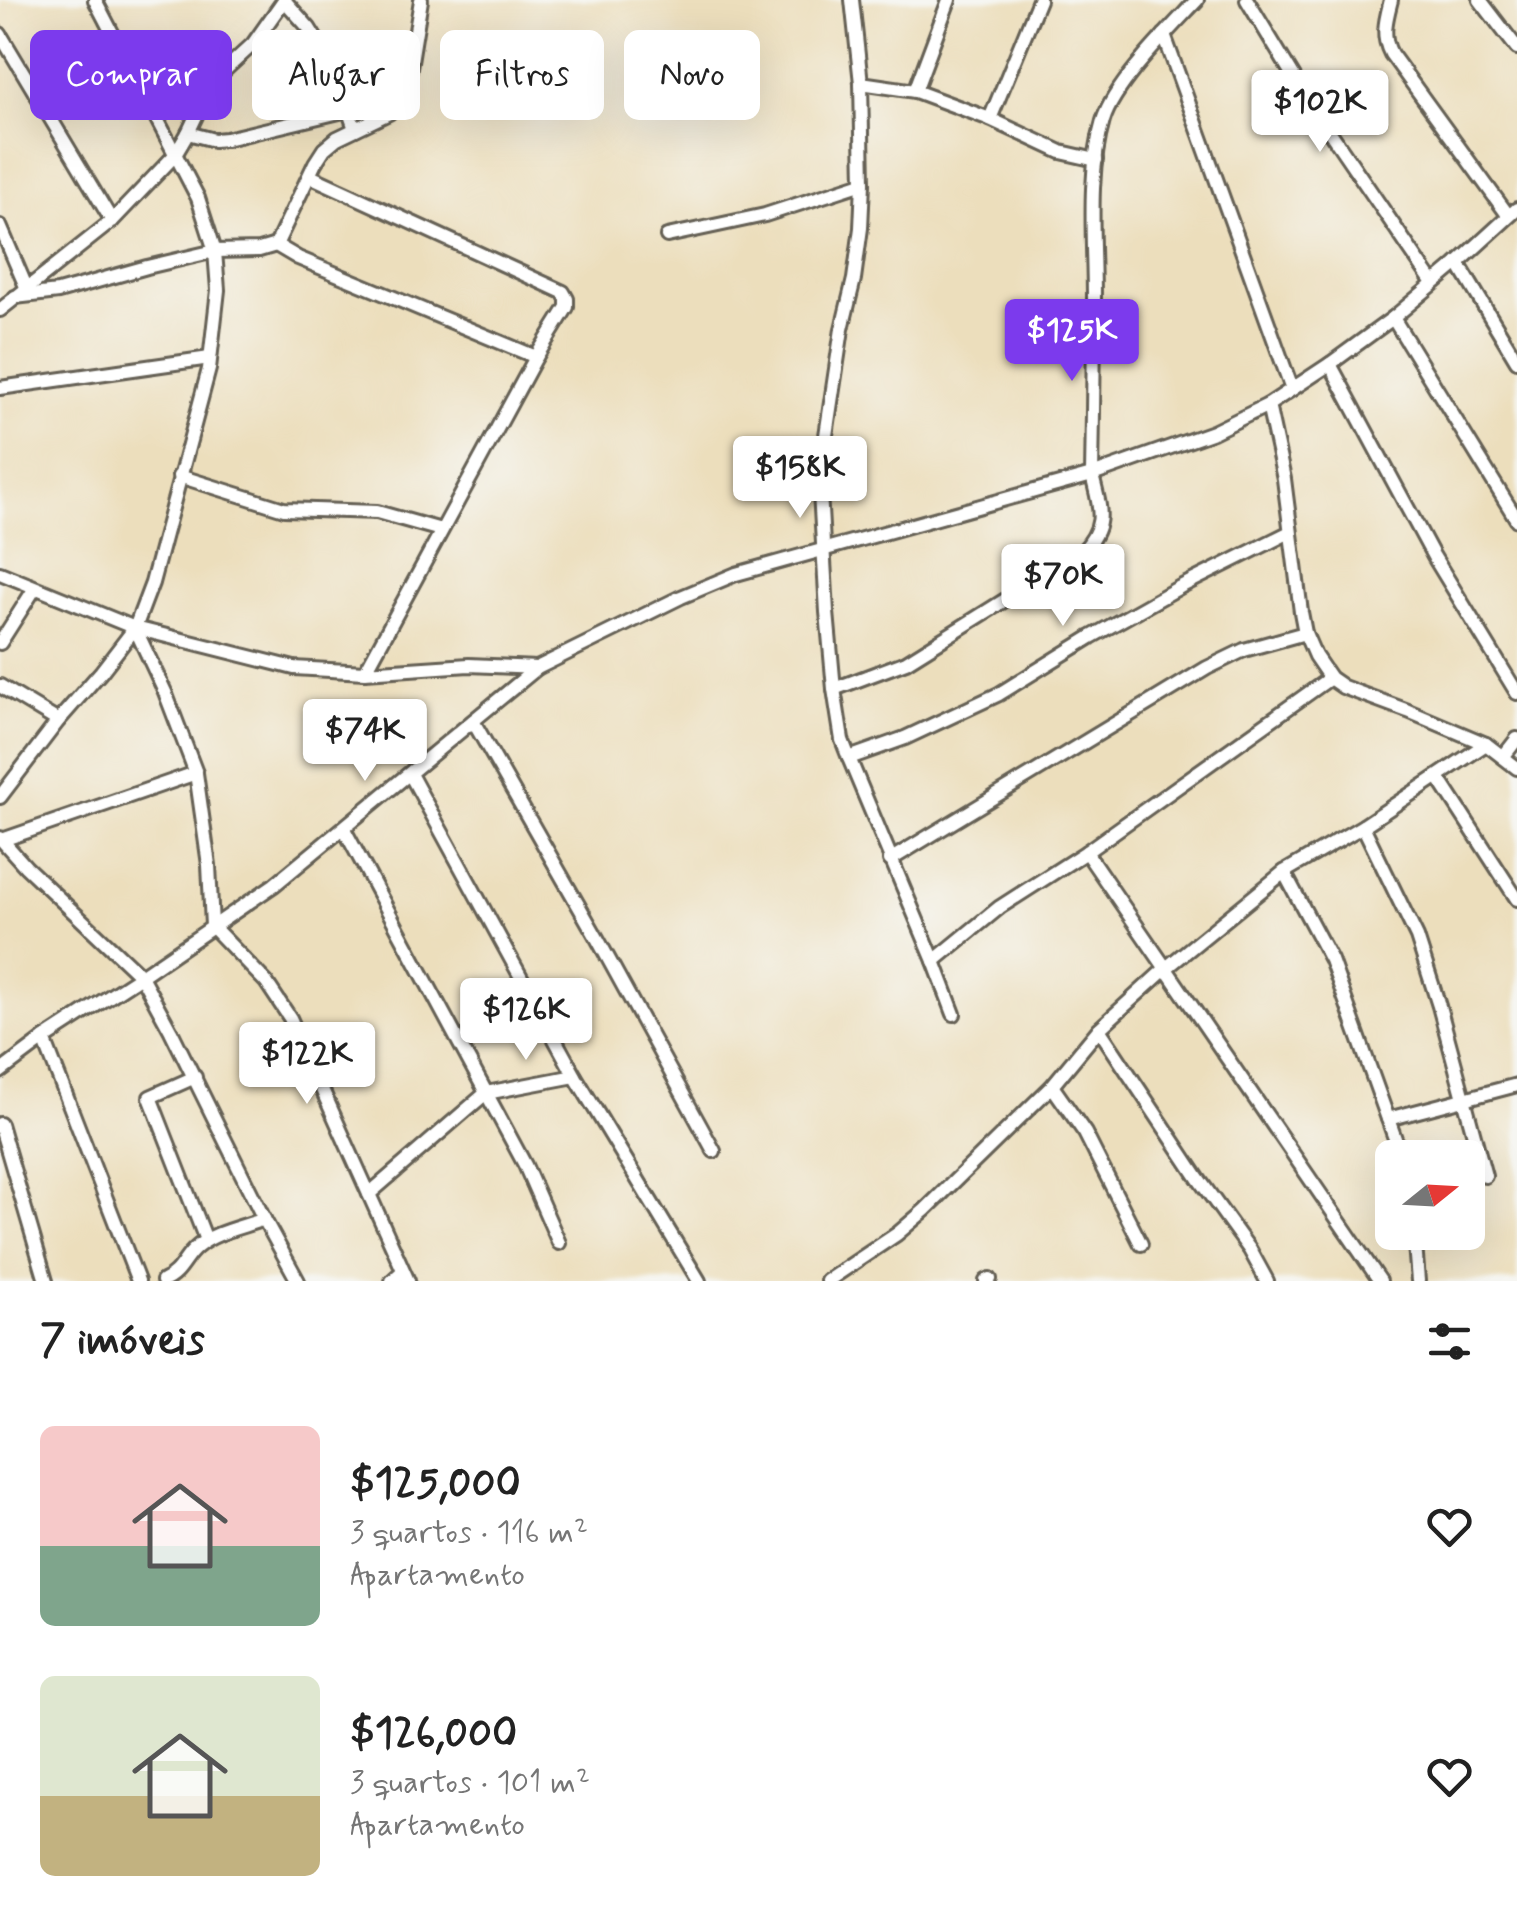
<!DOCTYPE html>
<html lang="pt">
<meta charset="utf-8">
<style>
body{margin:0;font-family:Mynerve,sans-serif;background:#f2f2f2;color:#222;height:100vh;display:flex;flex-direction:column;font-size:38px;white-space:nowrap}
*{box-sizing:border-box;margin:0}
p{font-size:32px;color:#767676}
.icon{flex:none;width:55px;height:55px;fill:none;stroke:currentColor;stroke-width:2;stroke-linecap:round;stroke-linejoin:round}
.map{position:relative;height:1281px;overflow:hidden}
.drawer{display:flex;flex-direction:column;background:#fff;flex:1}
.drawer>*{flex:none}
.guide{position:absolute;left:30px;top:30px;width:1000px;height:90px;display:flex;gap:20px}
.needle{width:65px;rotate:72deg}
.tools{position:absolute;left:1375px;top:1140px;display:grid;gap:20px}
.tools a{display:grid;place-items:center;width:110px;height:110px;border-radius:15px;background:#fff;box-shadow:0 10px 40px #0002;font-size:50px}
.price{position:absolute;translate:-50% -85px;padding:0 22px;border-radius:10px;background:#fff;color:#222;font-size:32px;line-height:65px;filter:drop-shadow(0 2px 5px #0008)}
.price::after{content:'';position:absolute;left:50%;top:60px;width:30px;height:22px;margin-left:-15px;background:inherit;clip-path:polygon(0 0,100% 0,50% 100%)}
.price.selected{background:#7c3aed;color:#fff}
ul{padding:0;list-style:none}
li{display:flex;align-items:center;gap:30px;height:250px;padding:0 40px}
li span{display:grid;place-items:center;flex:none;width:280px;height:200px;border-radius:15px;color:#555}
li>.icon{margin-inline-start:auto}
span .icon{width:120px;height:120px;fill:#fffc;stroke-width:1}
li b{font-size:42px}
h2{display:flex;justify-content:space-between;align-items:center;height:120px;padding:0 40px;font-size:42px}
.tag{padding:0 35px;border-radius:15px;background:#fff;box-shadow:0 10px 40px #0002;font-size:35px;line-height:90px}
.tag.selected{background:#7c3aed;color:#fff}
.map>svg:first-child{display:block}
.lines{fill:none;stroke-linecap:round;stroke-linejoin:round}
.minor-casing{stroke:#656054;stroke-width:18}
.minor{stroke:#fff;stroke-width:12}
</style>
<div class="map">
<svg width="1517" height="1281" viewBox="0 0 1517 1281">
<rect width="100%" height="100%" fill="#f6f6f2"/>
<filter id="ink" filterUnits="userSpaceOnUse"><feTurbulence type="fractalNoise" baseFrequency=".01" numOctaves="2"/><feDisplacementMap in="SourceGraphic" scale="20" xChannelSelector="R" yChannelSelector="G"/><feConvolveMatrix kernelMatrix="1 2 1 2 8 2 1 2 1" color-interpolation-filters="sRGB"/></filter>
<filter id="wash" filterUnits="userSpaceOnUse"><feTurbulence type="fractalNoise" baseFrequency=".0048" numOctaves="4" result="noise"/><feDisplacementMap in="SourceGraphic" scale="40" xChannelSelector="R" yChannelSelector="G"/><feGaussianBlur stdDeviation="2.25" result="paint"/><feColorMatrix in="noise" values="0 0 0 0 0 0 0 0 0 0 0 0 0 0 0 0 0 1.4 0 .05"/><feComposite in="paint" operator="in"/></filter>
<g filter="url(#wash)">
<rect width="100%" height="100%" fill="#ecdebc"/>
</g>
<g filter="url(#ink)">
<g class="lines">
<defs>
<g id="minor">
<path d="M284,0L309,28L334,68L355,129"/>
<path d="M852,0L861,83L863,183L861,228L854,279L842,329L822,462L820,492L827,612L834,689L842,740L849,758L934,961L954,1014"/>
<path d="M1247,0L1304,94L1433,283"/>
<path d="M1391,0C1386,20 1381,35 1391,54L1508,215"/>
<path d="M1480,0L1517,48"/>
<path d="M0,34L112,221"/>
<path d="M1164,35L1292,389"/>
<path d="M861,83L915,91L990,119L1061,152L1096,160"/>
<path d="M915,91L949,0"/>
<path d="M990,119L1039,0"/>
<path d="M188,133L214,140L226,139L348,110"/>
<path d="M310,176L563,292L567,299V307L536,357"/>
<path d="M0,226L27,289"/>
<path d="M667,236L765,215L863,183"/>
<path d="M276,245L315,163L324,149L337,138L389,113L401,101L407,86L421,0"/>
<path d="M1458,263L1517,361"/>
<path d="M15,297L58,292L147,267L215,251L259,250L276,245L298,258L536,357L365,672"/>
<path d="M0,310L112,221L175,155L188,133L212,82L253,44L284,0"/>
<path d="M1393,318L1517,520"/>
<path d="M1330,364L1434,557L1517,693"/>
<path d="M0,388L210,358"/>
<path d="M1268,405L1284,479L1301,612L1305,633L1315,656L1330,678L1343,687L1408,711L1486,744L1517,768"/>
<path d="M179,476L284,509L377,512L441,530"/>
<path d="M0,573L135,628L294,668L365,672L469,665L537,668L681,597L736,574L1092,475L1213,432L1268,405L1330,364L1393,318L1458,263L1517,209"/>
<path d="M135,628L165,692L196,773L209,865L212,926L266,982L290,1018L408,1281"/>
<path d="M0,643L35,588"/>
<path d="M0,686L58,721"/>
<path d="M834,689L906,662L1082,552C1108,524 1100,509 1092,475C1093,416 1094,357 1094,298C1094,242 1087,175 1103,121C1114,84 1170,29 1197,0"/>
<path d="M473,721L597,938L714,1151"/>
<path d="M1503,757L1517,739"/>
<path d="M849,758L905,738L999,694L1091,637L1180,587L1290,532"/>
<path d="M410,774L575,1076L699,1281"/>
<path d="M1438,777L1517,899"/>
<path d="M0,797L58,721L101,672L135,628L152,583L209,369L218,290L215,251L198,198L95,0"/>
<path d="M1363,826L1417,937L1439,1006L1485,1176"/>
<path d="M344,829L525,1165L559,1243"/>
<path d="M0,838L26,867L141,976L171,1031L264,1219L298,1281"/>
<path d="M2,840L196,773"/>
<path d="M1086,852L1380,1281"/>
<path d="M890,860L1207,668L1244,650L1305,633"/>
<path d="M1284,872L1331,960L1402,1158"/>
<path d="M934,961L1000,907L1086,852L1330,678"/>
<path d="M1099,1029L1198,1178L1250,1250L1267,1281"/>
<path d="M44,1039L138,1281"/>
<path d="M0,1072L44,1039L141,976L274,885L537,668"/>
<path d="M195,1077L150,1097L206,1240"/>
<path d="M1052,1086L1085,1133L1141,1244"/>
<path d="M1388,1119L1517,1085"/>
<path d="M0,1124L46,1281"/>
<path d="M369,1194L486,1093L575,1076"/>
<path d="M1414,1232L1418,1281"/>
<path d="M163,1281C181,1274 183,1258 197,1247C214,1232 243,1227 264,1219"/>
<path d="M392,1281L403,1271"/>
<path d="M827,1281L897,1234L925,1210L1052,1086L1099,1029L1165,969L1284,872L1363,826L1486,744"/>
<path d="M986,1281L990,1279"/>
</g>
</defs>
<use href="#minor" class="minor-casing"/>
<use href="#minor" class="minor"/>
</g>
</g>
</svg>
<div class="tools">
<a><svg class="needle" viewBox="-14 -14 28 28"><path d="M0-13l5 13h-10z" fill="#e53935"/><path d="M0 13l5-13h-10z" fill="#767676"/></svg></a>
</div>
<b class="price" style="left:1320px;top:155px">$102K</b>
<b class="price selected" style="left:1072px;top:384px">$125K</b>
<b class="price" style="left:800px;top:521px">$158K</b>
<b class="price" style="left:1063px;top:629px">$70K</b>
<b class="price" style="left:365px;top:784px">$74K</b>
<b class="price" style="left:526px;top:1063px">$126K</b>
<b class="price" style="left:307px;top:1107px">$122K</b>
<div class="guide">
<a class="tag selected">Comprar</a>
<a class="tag">Alugar</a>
<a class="tag">Filtros</a>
<a class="tag">Novo</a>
</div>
</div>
<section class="drawer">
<h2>7 imóveis<svg class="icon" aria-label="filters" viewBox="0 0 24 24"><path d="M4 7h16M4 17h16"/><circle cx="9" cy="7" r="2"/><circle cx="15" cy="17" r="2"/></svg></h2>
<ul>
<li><span style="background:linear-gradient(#f6c9c9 60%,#7fa58c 0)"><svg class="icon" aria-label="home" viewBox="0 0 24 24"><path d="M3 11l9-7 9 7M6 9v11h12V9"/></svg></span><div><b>$125,000</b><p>3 quartos · 116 m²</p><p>Apartamento</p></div><svg class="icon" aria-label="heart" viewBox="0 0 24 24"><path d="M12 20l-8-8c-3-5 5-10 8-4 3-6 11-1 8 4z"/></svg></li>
<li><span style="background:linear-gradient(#dfe7d0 60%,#c2b280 0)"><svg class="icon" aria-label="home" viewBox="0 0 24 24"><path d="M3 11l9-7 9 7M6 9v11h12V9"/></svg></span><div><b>$126,000</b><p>3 quartos · 101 m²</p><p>Apartamento</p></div><svg class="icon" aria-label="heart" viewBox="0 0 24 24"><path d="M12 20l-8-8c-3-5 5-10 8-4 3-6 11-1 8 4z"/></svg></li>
</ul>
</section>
